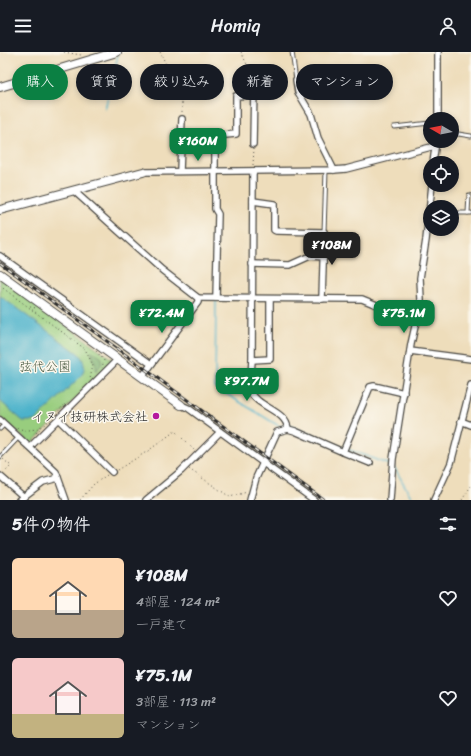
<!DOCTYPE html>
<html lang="ja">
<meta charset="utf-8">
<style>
body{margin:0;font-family:Sriracha,"Klee One",sans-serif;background:#20242c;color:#f1f3f6;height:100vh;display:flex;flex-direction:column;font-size:15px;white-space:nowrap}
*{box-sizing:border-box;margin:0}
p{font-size:13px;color:#9ea1a6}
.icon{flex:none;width:22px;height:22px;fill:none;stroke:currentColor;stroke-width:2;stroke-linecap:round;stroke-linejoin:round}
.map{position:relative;height:448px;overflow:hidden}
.sheet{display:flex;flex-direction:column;background:#171b24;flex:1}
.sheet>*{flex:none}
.banner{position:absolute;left:12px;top:12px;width:447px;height:36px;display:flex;gap:8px}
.needle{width:26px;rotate:279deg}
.buttons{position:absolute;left:423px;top:60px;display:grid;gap:8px}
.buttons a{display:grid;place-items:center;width:36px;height:36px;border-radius:50%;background:#171b24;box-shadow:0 2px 6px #0003;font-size:20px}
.price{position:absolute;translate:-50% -34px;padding:0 9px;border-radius:8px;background:#0b8043;color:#fff;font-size:13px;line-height:26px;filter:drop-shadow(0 1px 2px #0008)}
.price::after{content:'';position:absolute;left:50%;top:24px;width:12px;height:9px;margin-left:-6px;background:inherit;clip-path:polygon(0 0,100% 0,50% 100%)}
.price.current{background:#222;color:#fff}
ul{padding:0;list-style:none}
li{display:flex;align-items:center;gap:12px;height:100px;padding:0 12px}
li span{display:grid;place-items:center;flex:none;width:112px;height:80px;border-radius:6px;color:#555}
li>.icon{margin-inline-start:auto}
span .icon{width:48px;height:48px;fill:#fffc;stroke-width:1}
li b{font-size:17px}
h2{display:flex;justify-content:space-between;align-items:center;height:48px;padding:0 12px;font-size:17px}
.chip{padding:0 14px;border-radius:18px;background:#171b24;box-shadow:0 2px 6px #0003;font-size:14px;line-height:36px}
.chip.current{background:#0b8043;color:#fff}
header{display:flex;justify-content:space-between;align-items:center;height:52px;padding:0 12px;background:#171b24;font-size:18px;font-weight:600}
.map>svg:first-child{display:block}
.green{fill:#98cd7e;stroke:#627c54}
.forest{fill:#7ab06d;stroke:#526e4c}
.water{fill:#4cb2cb;stroke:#3c6e7b}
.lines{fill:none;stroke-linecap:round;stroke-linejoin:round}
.stream{stroke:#4cb2cb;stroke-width:1.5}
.lane-casing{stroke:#484641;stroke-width:5}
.street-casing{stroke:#484641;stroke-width:8}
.secondary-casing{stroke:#484641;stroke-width:10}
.path{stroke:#484641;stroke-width:1;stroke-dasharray:1 3;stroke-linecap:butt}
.lane{stroke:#fff;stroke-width:3}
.street{stroke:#fff;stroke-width:5.5}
.secondary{stroke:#fff;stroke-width:8}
.rail-casing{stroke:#2b2b2b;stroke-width:3}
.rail{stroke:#fbf7ec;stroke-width:1.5;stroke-dasharray:4.5;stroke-linecap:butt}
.poi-dot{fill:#b5179e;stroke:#fbf7ec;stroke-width:1.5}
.labels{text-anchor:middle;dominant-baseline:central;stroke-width:3;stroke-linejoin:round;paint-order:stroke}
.park-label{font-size:13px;fill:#4c5c44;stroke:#fbf7ec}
.poi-label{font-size:13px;fill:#2b2b2b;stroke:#fbf7ec;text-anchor:end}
</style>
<header><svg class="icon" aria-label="menu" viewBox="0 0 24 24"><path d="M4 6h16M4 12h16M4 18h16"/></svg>Homiq<svg class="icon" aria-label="person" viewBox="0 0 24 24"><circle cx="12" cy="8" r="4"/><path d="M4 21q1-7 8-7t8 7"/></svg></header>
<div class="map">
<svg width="471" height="448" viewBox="0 0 471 448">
<rect width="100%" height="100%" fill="#fbf7ec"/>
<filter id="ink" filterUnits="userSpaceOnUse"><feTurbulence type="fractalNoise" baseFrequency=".025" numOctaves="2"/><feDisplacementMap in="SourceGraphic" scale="8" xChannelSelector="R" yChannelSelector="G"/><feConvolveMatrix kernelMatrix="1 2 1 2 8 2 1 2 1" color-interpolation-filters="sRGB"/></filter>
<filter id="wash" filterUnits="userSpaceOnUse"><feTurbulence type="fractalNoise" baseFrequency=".012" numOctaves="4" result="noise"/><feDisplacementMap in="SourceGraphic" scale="16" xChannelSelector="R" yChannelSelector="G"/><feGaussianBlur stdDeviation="0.9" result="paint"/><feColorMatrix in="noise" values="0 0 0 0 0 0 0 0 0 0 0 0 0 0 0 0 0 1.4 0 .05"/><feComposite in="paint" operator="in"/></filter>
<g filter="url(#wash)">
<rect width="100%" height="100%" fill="#edb"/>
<path class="green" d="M0,225L112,307V310L31,392L0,365Z"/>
<path class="forest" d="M91,300H94L102,306V311L96,320V313Z"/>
<path class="water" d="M0,244L79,302C85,310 86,316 81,324L35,369H23L0,349Z"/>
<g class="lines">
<g class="stream">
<path d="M105,57L118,3"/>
<path d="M216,249L215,335L279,374H286"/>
<path d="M290,374L344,396"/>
<path d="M347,397L390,413"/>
<path d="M394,415L413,448"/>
</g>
</g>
</g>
<g filter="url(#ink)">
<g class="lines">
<defs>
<g id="lane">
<path d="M292,0L296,28"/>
<path d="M394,75L430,71"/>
<path d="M452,81L471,84"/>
<path d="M452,161H471"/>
<path d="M468,161L469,143"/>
<path d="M324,180L326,119"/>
<path d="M0,377L5,372"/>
<path d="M0,405L19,385"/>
</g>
<g id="street">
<path d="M438,0V67"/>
<path d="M296,28L298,40L311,62L318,86L334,118"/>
<path d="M182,82H213L215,84V157L218,162L216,246"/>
<path d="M215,84L236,82V44L253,43"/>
<path d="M253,92L254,32"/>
<path d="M433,111L436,89"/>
<path d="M180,119L182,67"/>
<path d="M253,119L252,308L250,339C258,356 286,358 288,377"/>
<path d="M143,120L334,118L346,117L435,94"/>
<path d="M74,139L162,218L198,246L362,247L416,269"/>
<path d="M253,149L274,152V178L276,179L324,180L322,247"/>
<path d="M0,204L151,312"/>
<path d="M252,212L290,213L310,204L323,205"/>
<path d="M410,299L471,307"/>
<path d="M252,308L270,307V247"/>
<path d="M142,325L198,250V246"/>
<path d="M181,353L188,356L314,448"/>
<path d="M0,368L56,420L66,448"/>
<path d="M59,368L112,420"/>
<path d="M461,369L471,373"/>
<path d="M30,395L118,307"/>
<path d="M343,400L370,411"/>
<path d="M0,424L24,445"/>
<path d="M19,448L43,430L58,426"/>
<path d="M146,448L181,419L220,380"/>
<path d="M250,448L256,426L277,380L288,377L295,379L343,400L370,335L374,334L404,341"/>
<path d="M390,448L393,407L411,292L421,248L420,226L426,188L432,133"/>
<path d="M434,448L451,411L471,333"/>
</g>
<g id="secondary">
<path d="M0,35L117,0"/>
<path d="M0,158L143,120"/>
<path d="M0,222L181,353"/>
</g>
</defs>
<use href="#lane" class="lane-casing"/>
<use href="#street" class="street-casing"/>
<use href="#secondary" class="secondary-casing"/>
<g class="path">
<path d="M64,0L81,3"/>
<path d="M160,0L182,45V63"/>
<path d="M241,0L254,27"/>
<path d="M253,113L254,96"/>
<path d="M0,234L85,297L93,313L90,327"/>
<path d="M30,255L36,256"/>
<path d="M96,299L104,308L102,316"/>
<path d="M17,376C41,384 51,366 66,351"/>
<path d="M36,381L41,376"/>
<path d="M3,407L11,414L5,420"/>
<path d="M189,417L230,445L247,440"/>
<path d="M117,418L148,399L175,379L194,398"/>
<path d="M80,448L94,432L107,423"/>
<path d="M462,448L471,434"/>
</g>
<use href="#lane" class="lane"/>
<use href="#street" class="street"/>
<use href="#secondary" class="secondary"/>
<defs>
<path id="rail" d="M0,211L324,448"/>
</defs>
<use href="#rail" class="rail-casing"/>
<use href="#rail" class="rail"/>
</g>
</g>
<circle class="poi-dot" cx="156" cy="364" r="4"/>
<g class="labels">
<g class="park-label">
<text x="45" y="314">弦代公園</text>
</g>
<g class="poi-label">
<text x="148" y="364">イヌイ技研株式会社</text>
</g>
</g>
</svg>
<div class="buttons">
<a><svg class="needle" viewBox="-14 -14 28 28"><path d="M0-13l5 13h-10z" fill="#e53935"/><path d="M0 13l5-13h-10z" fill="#9ea1a6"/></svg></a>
<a><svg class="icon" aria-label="locate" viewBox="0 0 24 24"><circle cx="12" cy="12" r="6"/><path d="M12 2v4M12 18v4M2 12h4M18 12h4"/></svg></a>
<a><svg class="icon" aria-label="layers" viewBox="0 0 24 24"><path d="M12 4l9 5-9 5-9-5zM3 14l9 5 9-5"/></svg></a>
</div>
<b class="price" style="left:198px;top:110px">¥160M</b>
<b class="price current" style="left:332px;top:214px">¥108M</b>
<b class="price" style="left:162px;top:282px">¥72.4M</b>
<b class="price" style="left:404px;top:282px">¥75.1M</b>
<b class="price" style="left:247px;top:350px">¥97.7M</b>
<div class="banner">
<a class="chip current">購入</a>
<a class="chip">賃貸</a>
<a class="chip">絞り込み</a>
<a class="chip">新着</a>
<a class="chip">マンション</a>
</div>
</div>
<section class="sheet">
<h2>5件の物件<svg class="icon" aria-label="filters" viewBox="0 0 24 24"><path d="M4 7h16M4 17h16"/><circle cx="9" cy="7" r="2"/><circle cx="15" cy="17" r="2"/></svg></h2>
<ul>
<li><span style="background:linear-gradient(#ffd9b3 65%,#b9a48a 0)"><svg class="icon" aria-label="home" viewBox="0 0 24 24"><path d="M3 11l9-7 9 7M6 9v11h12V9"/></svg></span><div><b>¥108M</b><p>4部屋 · 124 m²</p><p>一戸建て</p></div><svg class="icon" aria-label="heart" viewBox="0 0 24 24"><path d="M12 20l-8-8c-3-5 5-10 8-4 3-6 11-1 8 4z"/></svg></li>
<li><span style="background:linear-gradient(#f6c9c9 70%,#c2b280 0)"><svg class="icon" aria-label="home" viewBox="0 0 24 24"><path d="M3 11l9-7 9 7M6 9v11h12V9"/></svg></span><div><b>¥75.1M</b><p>3部屋 · 113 m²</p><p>マンション</p></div><svg class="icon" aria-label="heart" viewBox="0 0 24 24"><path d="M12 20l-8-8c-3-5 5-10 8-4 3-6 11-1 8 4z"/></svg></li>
</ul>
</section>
